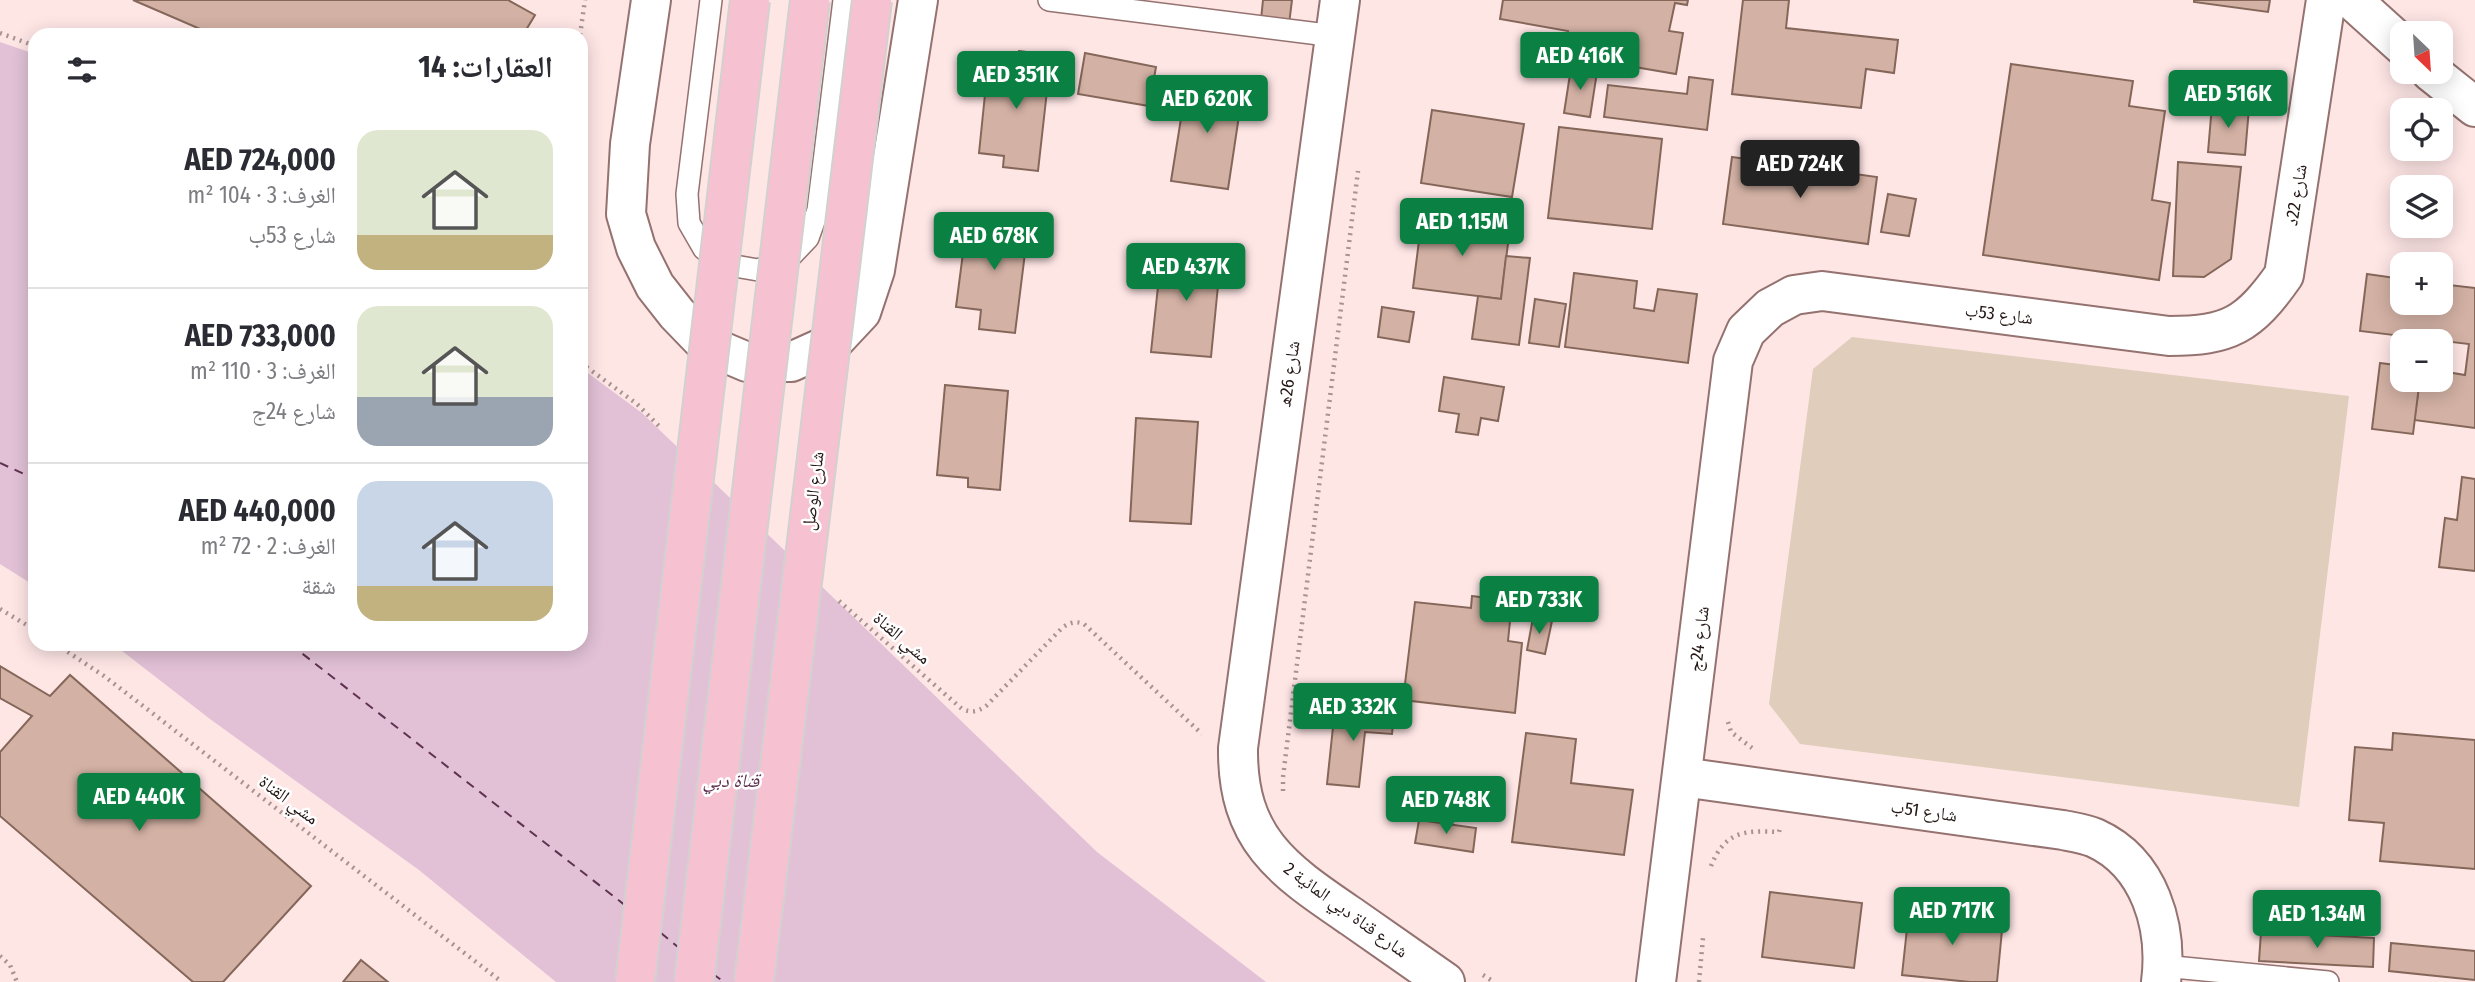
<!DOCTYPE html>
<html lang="ar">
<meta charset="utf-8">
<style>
body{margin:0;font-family:"Fira Sans Condensed","Noto Naskh Arabic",sans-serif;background:#f7f7f7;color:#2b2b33;direction:rtl;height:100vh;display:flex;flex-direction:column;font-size:26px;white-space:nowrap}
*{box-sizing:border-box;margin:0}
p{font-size:23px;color:#7c7c81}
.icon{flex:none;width:38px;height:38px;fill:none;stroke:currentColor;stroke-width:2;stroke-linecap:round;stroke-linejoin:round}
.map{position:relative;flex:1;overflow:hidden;direction:ltr}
.panel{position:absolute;left:28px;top:28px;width:560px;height:623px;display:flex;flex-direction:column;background:#fff;border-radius:21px;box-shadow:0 4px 18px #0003;direction:rtl}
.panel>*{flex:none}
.needle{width:46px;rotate:155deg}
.fabs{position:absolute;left:2390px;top:21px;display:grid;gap:14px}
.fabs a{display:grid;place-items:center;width:63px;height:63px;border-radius:14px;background:#fff;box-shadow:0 4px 18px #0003;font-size:35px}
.price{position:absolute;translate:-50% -60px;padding:0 16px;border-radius:7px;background:#0b8043;color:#fff;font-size:23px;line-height:46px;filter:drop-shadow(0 2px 4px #0008)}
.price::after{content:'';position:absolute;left:50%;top:42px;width:21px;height:16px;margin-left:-10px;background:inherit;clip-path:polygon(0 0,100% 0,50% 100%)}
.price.on{background:#222;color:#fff}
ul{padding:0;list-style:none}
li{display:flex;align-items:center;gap:21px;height:175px;padding:0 35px}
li+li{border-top:2px solid #e1e1e2}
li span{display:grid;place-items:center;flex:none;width:196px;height:140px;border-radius:21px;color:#555}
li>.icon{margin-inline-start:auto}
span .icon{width:84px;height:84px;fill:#fffc;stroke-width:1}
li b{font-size:30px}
h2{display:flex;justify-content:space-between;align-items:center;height:84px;padding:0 35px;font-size:30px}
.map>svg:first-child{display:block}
.green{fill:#e0cdbc}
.water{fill:#e2c1d6}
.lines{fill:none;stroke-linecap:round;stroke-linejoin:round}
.ferry{stroke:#5f3251;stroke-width:2;stroke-dasharray:9 7;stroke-linecap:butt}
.building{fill:#d3b1a4;stroke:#85675a;stroke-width:2}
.service-casing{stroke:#947270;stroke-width:24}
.minor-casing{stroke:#947270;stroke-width:42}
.path{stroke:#a79392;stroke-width:4.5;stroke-dasharray:2 5;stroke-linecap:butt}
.service{stroke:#fff;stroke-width:21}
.minor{stroke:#fff;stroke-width:38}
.primary-bridge-casing{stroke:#d3d1d0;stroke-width:42;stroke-linecap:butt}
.primary-bridge{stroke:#f6c2d1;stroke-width:38}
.labels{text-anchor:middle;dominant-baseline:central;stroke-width:5;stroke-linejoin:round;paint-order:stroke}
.street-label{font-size:18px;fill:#241716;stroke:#fff}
.water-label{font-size:19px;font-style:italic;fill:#5f3251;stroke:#fff}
</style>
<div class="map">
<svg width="2475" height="982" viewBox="0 0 2475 982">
<rect width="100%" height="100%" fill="#fee6e5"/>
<path class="green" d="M1852,337L2349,396L2299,807L1800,744L1769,704L1813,369Z"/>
<g class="water">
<path d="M0,42L35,54V586L0,564Z"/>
<path d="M581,368L642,413L1097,852L1266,982H556L419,870L210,719L113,644H581Z"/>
</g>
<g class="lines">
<g class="ferry">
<path d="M0,463L35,479"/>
<path d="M290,644L626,906"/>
<path d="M661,933L678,947"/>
<path d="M713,974L724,982"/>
</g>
</g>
<g class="building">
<path d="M133,0H508L535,15L523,35H214Z"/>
<path d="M1263,0H1292L1289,24L1261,20Z"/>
<path d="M1503,0H1688L1687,5L1675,3L1669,31L1683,33L1676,74L1564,55L1568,31L1500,19Z"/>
<path d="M1743,0H1789L1786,28L1898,40L1894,73L1866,69L1861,108L1732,94Z"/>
<path d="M2194,0H2270L2268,12L2194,2Z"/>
<path d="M1019,51L1051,55L1038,171L1003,167L1004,156L979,153L988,65L1017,68Z"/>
<path d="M1085,53L1156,67L1149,106L1078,94Z"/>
<path d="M2011,64L2133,81L2129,106L2165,111L2152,200L2170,203L2159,280L1983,255Z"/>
<path d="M1571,68L1597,72L1590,117L1564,113Z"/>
<path d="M1689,77L1713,80L1707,130L1604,117L1608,85L1687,94Z"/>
<path d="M1187,81L1243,89L1228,189L1171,181Z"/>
<path d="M2212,105L2249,108L2245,155L2208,152Z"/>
<path d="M1432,110L1524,124L1512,197L1421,183Z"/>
<path d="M1559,127L1662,139L1652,229L1548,218Z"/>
<path d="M1732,157L1877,177L1868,244L1723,224Z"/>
<path d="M2178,162L2241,167L2231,259L2204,277L2173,276Z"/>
<path d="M1888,194L1916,199L1909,236L1881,232Z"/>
<path d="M992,217L1029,221L1015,333L979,329L981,310L956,307L967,222L990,225Z"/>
<path d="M1422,217L1510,228L1501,299L1413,288Z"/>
<path d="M1162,249L1221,255L1211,357L1151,352Z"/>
<path d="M1506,256L1530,258L1519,345L1472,339L1478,296L1501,299Z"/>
<path d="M1574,273L1637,281L1634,308L1654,311L1658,289L1697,294L1688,363L1565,347Z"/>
<path d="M2367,274L2403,279V303H2441V284L2475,288V428L2414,420L2420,380H2441V371L2465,375L2469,344L2360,331Z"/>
<path d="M1535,299L1566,304L1559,347L1529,343Z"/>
<path d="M1382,307L1414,312L1409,342L1378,337Z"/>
<path d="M2380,363L2403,366L2404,384L2419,386L2413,434L2372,429Z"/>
<path d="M1444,377L1504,387L1498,421L1481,418L1478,435L1456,432L1459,414L1439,411Z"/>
<path d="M945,385L1008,391L1000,490L968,487V478L937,475Z"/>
<path d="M1136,418L1198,422L1191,524L1130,521Z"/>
<path d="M2462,477L2475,479V571L2439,567L2445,518L2457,520Z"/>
<path d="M1472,596L1512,601L1508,641L1522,643L1515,713L1403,700L1415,602L1471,608Z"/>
<path d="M1533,618L1552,621L1545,654L1527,650Z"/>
<path d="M0,666L50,696L70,675L311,886L223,982H193L0,816V752L32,716L0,698Z"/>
<path d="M1335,708L1394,714L1392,734L1365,732L1359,787L1327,784Z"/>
<path d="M1526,733L1576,739L1571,783L1633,790L1624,855L1512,842Z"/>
<path d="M2393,733L2475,740V869L2380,861L2384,823L2349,820L2355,747L2392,750Z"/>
<path d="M1419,820L1476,828L1473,852L1415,843Z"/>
<path d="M1770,892L1862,903L1854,968L1762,957Z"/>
<path d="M1909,910L2003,920L1997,982H1970L1902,975Z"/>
<path d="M2261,932L2374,938L2373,967L2259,961Z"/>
<path d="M2391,943L2475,951V980L2389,971Z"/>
<path d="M361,960L388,982H343Z"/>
</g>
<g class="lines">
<defs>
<g id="service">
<path d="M711,0L687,194L689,223L704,249L729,265L758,270L787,260L808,238L818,210L844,0"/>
<path d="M1049,0L1335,36"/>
<path d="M2163,966L2328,982"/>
</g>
<g id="minor">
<path d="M651,0L630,144L626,214L636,248L655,286L677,314L707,345L747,362H791L831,344L861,312L875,270L918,0"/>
<path d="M1340,0L1238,748C1237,840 1283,870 1352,917C1383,939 1414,960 1445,982"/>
<path d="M2352,0L2403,46"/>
<path d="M2431,72L2475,107"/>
<path d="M1682,777L2063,830C2073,832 2086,834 2095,838C2150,863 2168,927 2161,982"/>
<path d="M1656,982L1733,361L1746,331L1770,308L1794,295L1822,291L2169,336C2229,336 2249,325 2284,275L2326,0"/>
</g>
</defs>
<use href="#service" class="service-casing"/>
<use href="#minor" class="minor-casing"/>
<g class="path">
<path d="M0,33L35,46"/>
<path d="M580,35L585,0"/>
<path d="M581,363L637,404L662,429"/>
<path d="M839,601L962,709C972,713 977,712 986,706L1063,627C1071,622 1076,621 1084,624L1202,734"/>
<path d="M0,609L35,630"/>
<path d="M56,644L104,676L502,982"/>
<path d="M1728,722L1731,732L1752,748"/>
<path d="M1283,791V777L1358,171"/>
<path d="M1711,866C1725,831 1745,830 1779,832L1780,828"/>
<path d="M0,956L10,965L17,982"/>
<path d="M1483,975L1494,982"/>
<path d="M1699,982L1703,938"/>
</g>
<use href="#service" class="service"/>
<use href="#minor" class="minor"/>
<defs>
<g id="primary-bridge">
<path d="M635,982L750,0"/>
<path d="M694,982L810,0"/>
<path d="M754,982L872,0"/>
</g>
</defs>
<use href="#primary-bridge" class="primary-bridge-casing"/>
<use href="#primary-bridge" class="primary-bridge"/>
</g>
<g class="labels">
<g class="street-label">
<text transform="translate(2296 195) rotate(-81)">شارع 22د</text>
<text transform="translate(1999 314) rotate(7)">شارع 53ب</text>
<text transform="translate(1289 374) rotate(-82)">شارع 26ه</text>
<text transform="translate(813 491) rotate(-83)">شارع الوصل</text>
<text transform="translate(902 638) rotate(41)">مشي القناة</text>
<text transform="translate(1699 639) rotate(-83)">شارع 24ج</text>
<text transform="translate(289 800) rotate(37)">مشي القناة</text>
<text transform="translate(1924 811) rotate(8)">شارع 51ب</text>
<text transform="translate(1346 910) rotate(36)">شارع قناة دبي المائية 2</text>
</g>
<g class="water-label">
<text x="731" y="780">قناة دبي</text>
</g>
</g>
</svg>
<div class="fabs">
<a><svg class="needle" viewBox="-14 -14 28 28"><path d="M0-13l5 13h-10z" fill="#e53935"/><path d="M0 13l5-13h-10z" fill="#7c7c81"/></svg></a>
<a><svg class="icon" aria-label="locate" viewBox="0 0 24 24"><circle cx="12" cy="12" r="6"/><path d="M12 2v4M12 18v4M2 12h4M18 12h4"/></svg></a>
<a><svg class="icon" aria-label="layers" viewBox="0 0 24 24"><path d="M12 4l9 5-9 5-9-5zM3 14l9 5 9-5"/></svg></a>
<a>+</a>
<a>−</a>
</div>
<b class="price" style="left:1580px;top:92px">AED 416K</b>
<b class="price" style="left:1016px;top:111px">AED 351K</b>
<b class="price" style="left:2228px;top:130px">AED 516K</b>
<b class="price" style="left:1207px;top:135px">AED 620K</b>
<b class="price on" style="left:1800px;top:200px">AED 724K</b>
<b class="price" style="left:1462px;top:258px">AED 1.15M</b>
<b class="price" style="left:994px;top:272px">AED 678K</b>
<b class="price" style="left:1186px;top:303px">AED 437K</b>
<b class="price" style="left:1539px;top:636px">AED 733K</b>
<b class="price" style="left:1353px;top:743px">AED 332K</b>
<b class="price" style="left:139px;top:833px">AED 440K</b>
<b class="price" style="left:1446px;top:836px">AED 748K</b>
<b class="price" style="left:1952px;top:947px">AED 717K</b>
<b class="price" style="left:2317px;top:950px">AED 1.34M</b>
<section class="panel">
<h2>العقارات: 14<svg class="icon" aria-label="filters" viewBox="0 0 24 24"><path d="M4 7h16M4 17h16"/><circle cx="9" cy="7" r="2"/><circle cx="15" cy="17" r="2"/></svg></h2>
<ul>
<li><span style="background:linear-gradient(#dfe7d0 75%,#c2b280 0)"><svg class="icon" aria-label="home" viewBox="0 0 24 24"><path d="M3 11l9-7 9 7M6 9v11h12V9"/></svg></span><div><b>AED 724,000</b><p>الغرف: 3 · 104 m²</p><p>شارع 53ب</p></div></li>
<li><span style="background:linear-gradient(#dfe7d0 65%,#9aa5b1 0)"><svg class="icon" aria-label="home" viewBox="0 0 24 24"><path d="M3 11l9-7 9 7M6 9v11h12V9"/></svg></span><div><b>AED 733,000</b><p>الغرف: 3 · 110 m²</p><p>شارع 24ج</p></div></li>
<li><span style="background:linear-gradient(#c9d6e8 75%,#c2b280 0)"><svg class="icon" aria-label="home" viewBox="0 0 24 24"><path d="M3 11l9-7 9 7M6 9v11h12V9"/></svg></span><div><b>AED 440,000</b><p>الغرف: 2 · 72 m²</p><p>شقة</p></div></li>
</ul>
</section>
</div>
